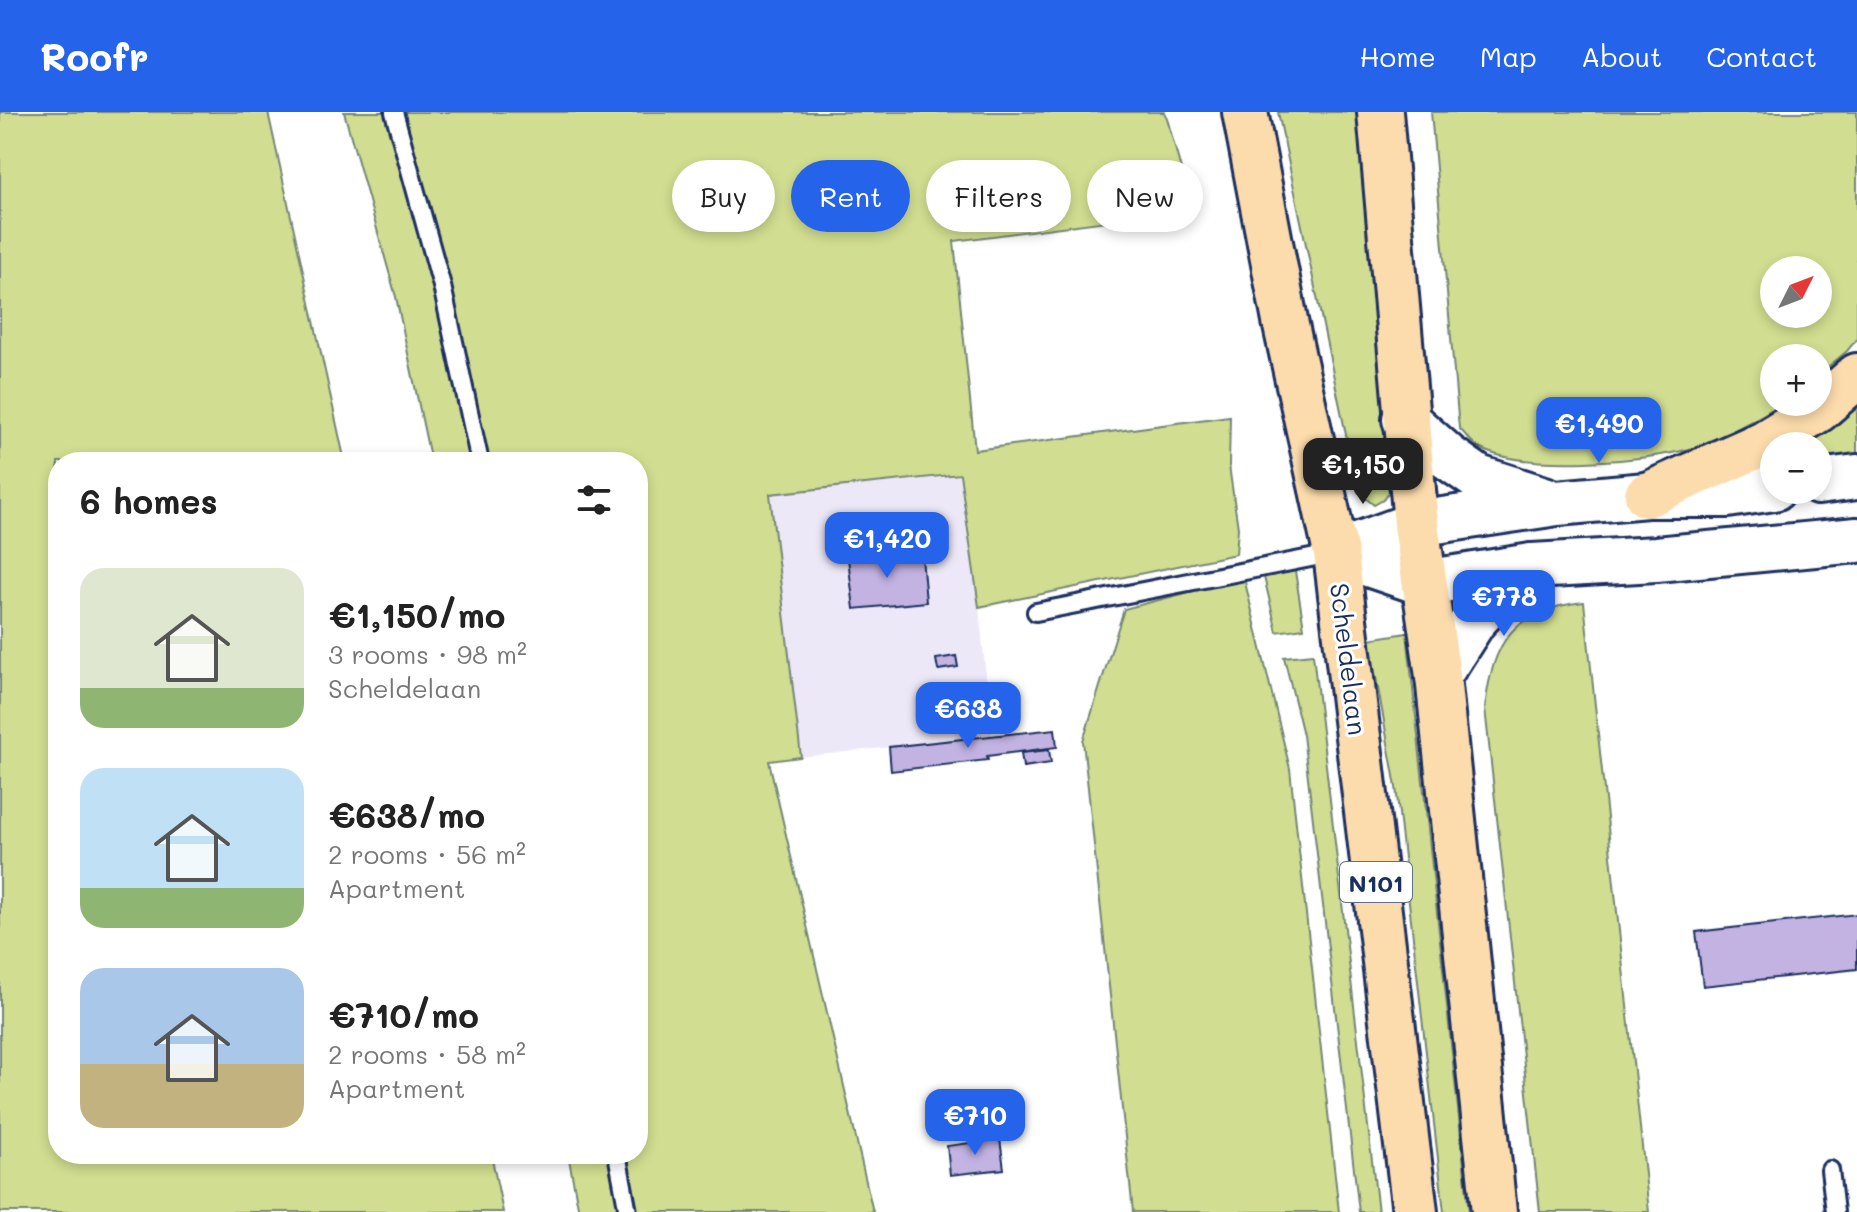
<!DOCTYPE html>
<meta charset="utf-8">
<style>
body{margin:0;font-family:Mali,sans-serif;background:#f6f6f6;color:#222;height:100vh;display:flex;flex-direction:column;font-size:30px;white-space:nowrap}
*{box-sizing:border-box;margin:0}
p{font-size:26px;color:#767676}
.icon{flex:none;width:44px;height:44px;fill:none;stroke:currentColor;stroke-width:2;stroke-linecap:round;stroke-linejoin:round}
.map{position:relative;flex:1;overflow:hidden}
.details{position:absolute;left:48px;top:340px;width:600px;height:712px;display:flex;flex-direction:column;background:#fff;border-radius:32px;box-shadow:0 4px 12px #0003}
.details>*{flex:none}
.guide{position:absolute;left:672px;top:48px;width:760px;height:72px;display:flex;gap:16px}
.needle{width:52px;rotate:48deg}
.buttons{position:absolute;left:1760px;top:144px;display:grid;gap:16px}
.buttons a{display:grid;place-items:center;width:72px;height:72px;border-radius:50%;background:#fff;box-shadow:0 4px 12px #0003;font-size:40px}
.price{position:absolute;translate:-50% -68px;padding:0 18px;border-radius:16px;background:#2563eb;color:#fff;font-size:26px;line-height:52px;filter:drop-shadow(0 2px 4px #0008)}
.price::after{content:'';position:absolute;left:50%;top:48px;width:24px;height:18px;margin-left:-12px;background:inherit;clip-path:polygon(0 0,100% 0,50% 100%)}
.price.active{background:#222;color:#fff}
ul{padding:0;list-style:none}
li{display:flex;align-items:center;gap:24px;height:200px;padding:0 32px}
li span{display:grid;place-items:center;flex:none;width:224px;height:160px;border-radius:24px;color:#555}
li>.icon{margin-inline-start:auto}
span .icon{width:96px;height:96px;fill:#fffc;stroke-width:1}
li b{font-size:34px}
h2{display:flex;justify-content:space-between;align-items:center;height:96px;padding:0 32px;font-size:34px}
.chip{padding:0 28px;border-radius:36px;background:#fff;box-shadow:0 4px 12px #0003;font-size:28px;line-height:72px}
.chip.active{background:#2563eb;color:#fff}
header{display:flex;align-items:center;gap:48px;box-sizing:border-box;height:112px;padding:0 40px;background:#2563eb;color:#fff}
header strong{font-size:38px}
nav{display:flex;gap:44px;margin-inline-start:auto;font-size:28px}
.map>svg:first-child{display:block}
.built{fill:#ede8f7}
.green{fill:#d1dd90;stroke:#768677;stroke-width:2;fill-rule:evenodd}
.building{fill:#c2b3e3;stroke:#1b2f5e;stroke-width:2}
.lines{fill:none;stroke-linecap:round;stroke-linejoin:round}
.lane-casing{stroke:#1b2f5e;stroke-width:22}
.secondary-casing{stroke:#1b2f5e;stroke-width:50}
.primary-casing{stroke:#1b2f5e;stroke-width:50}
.highway-casing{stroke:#1b2f5e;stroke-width:50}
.lane{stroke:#fff;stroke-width:16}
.secondary{stroke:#fff;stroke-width:44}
.primary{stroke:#fcdcac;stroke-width:44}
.highway{stroke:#fcdcac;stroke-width:44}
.labels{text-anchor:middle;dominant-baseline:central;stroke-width:6;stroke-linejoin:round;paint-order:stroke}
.shield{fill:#fff;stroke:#5f6d8e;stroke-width:2}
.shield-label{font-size:24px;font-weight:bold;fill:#1b2f5e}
.street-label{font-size:26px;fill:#1b2f5e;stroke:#fff}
</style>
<header>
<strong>Roofr</strong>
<nav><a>Home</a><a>Map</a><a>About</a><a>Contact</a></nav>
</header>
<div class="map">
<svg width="1857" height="1100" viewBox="0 0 1857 1100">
<rect width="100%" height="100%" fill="#fff"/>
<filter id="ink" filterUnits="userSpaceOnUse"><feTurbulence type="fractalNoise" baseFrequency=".0125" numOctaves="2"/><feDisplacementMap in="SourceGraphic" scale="16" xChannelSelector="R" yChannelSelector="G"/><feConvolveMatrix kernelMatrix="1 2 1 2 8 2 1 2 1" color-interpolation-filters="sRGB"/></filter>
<g filter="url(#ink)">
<path class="built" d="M960,362L979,495L992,624L801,645L770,382Z"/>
<g class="green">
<path d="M0,0H268L345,350H58V1042H491L503,1100H0Z"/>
<path d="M344,0H1164L1167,6L1192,98L954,129L975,338L1230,304L1229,354L1238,416L1236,442L979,495L960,362L770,382L801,645L769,649L873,1100H579L568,1042H638V350H431L396,185Z"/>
<path d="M1278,0H1360L1389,380L1383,388L1374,393L1358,380Z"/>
<path d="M1431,0H1857V227L1847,239L1818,263V246H1774V290H1786C1759,304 1721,328 1693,336C1645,350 1526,359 1481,337C1473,333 1466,323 1459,316ZM1774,158H1818V202H1774Z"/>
<path d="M1857,293V356L1818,363V334H1789Z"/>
<path d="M1295,459L1304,516L1277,520L1264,465Z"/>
<path d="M1244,466L1290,657L1339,1100H1133L1083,629L1124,497Z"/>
<path d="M1584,490L1649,1100H1540L1485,596C1493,529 1512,498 1584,490Z"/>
<path d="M1407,521L1469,1100H1444L1396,675L1369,527Z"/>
<path d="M1313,542L1378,1100H1359L1303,623L1284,545Z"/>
</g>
<g class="building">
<path d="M911,440L912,447L922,445L926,490L854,497L848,446Z"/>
<path d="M956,544L958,555L938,558L936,547Z"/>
<path d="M1055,617L1057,635L987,644L988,648L891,659L889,635Z"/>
<path d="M1049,638L1051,651L1023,655L1021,641Z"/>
<path d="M1857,802V857L1703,874L1696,820Z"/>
<path d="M1000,1027L1004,1057L950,1063L947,1034Z"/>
</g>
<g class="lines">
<defs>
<g id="lane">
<path d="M394,0L442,174L480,350"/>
<path d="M1036,500L1336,441"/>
<path d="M617,1042L628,1100"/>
<path d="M1830,1058L1835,1100"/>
</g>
<g id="secondary">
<path d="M1405,307L1448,345L1478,366L1547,388"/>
<path d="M1818,370L1857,365"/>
<path d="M1336,441L1424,471L1532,454L1656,447L1857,428"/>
<path d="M1336,441L1416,412L1557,391L1647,383H1727L1774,376"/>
<path d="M1438,564L1474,508L1501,480L1532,454"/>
</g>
<g id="primary">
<path d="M1245,0L1285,209L1336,441L1415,1100"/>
<path d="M1380,0L1416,412L1438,564L1494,1100"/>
</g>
<path id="highway" d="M1647,383L1764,331L1818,298L1857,264"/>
</defs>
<use href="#lane" class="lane-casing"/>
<use href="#secondary" class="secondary-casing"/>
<use href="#primary" class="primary-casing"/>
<use href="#highway" class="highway-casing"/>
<use href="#lane" class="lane"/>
<use href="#secondary" class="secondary"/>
<use href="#primary" class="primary"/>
<use href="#highway" class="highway"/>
</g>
</g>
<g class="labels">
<rect class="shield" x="1340" y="750" width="72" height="40" rx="6"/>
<g class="shield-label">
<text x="1376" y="770">N101</text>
</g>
<g class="street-label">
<text transform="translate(1349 547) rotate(83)">Scheldelaan</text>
</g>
</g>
</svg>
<div class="buttons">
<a><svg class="needle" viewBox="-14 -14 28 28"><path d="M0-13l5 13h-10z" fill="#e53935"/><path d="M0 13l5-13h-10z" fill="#767676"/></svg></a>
<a>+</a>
<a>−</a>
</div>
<b class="price" style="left:1599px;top:353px">€1,490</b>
<b class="price active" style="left:1363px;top:394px">€1,150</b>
<b class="price" style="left:887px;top:468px">€1,420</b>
<b class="price" style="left:1504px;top:526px">€778</b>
<b class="price" style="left:968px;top:638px">€638</b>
<b class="price" style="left:975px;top:1045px">€710</b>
<div class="guide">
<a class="chip">Buy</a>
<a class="chip active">Rent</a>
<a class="chip">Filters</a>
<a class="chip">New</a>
</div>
<section class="details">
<h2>6 homes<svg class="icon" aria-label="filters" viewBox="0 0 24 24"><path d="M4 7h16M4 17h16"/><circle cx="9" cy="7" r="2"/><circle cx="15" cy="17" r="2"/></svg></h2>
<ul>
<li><span style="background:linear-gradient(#dfe7d0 75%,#8fb573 0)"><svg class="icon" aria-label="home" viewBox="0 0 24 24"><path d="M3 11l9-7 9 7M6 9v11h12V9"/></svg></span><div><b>€1,150/mo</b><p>3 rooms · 98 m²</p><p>Scheldelaan</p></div></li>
<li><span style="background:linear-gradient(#bfe0f5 75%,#8fb573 0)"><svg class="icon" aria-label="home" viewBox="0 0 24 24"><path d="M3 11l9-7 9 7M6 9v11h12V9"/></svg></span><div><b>€638/mo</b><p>2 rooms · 56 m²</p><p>Apartment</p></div></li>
<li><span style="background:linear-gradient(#a9c7e8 60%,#c2b280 0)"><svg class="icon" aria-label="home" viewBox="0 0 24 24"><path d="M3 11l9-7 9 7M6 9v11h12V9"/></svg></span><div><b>€710/mo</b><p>2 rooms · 58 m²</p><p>Apartment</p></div></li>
</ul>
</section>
</div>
